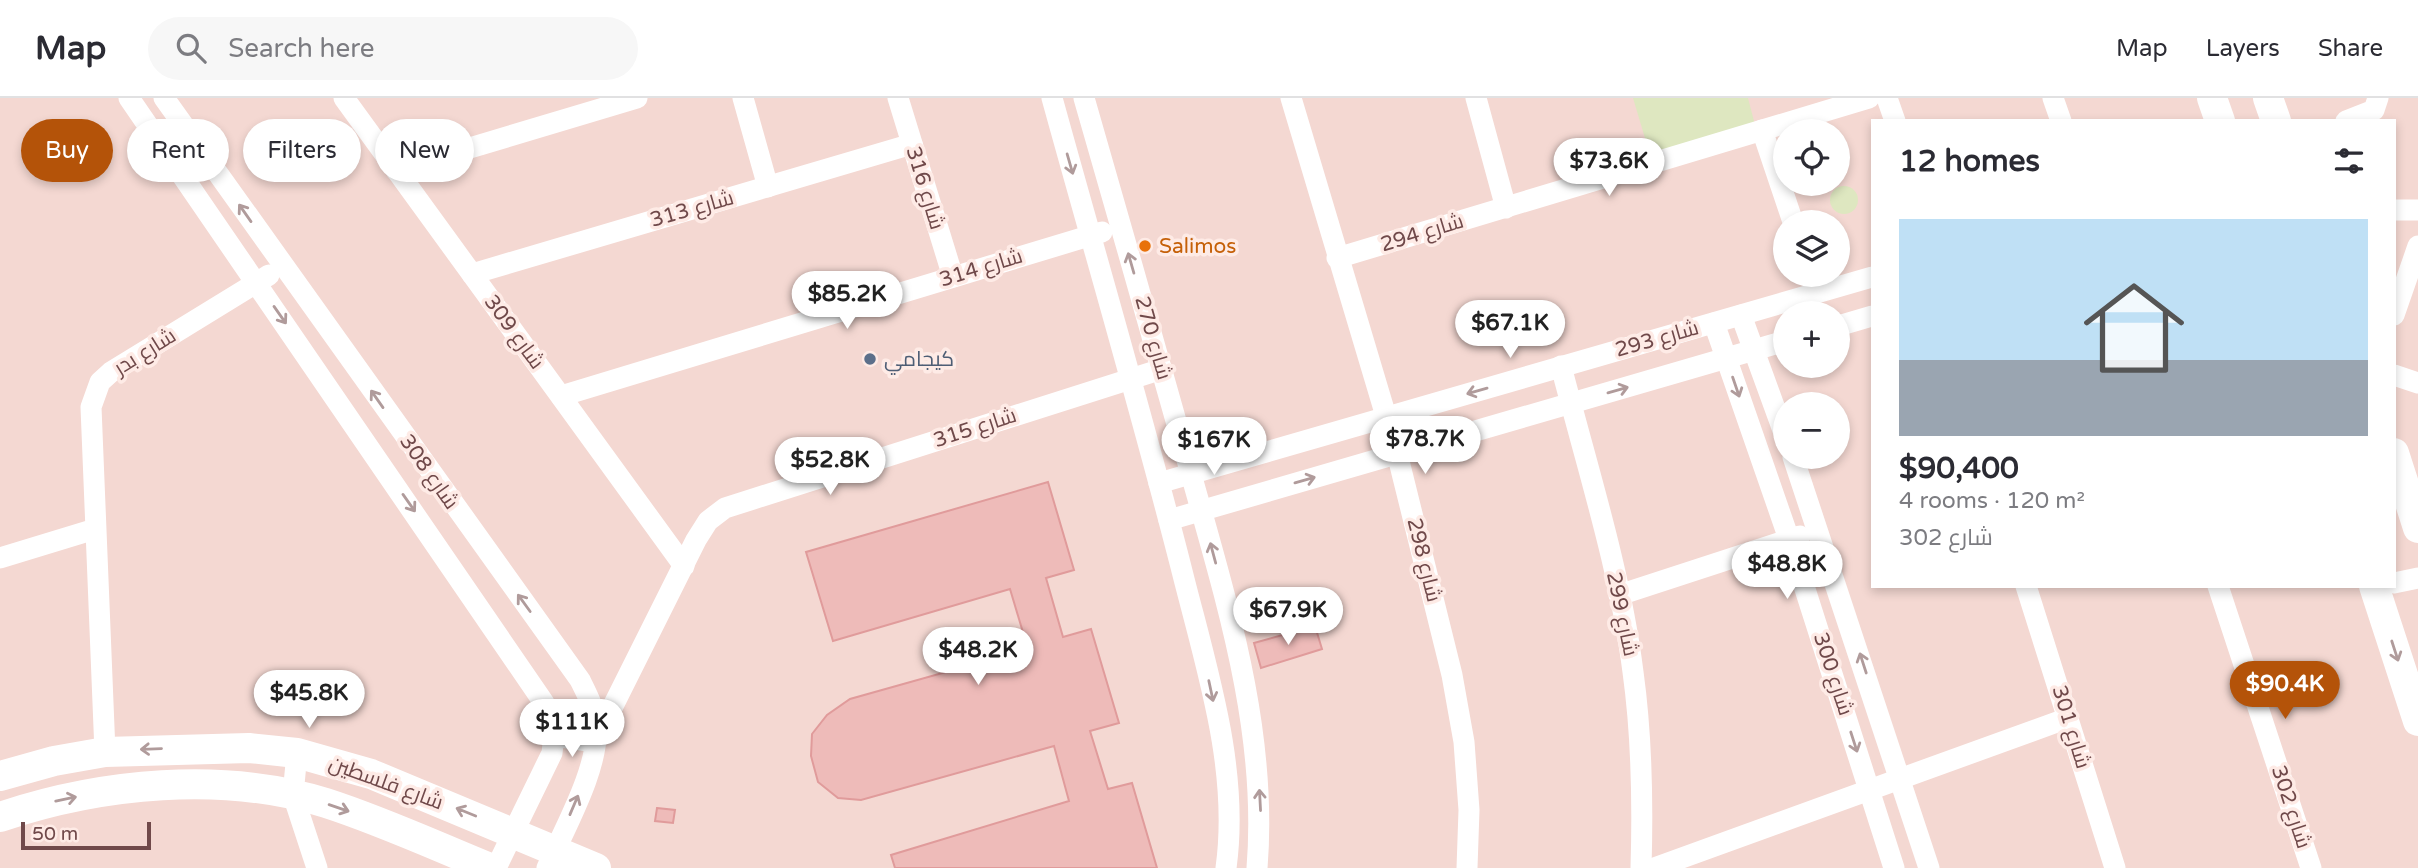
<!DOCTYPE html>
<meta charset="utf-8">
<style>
body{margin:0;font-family:"Varela Round",Cairo,sans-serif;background:#f7f7f7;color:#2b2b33;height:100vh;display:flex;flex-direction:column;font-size:26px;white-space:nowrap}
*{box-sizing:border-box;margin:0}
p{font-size:23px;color:#7c7c81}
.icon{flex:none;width:38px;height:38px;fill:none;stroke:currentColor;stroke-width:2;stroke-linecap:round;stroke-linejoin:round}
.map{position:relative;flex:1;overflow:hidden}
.drawer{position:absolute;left:1871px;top:21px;width:525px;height:469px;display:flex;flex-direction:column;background:#fff;border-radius:0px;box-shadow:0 4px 10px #0003}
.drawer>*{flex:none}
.top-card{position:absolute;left:21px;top:21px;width:665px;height:63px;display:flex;gap:14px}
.controls{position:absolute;left:1773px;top:21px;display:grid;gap:14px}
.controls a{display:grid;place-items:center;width:77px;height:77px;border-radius:50%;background:#fff;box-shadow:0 4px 10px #0003;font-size:35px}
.scale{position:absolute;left:21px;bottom:18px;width:130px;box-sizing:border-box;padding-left:7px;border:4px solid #70494a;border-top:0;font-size:19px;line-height:24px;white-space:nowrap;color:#70494a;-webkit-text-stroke:5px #feebe6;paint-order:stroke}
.price{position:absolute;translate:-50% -60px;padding:0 16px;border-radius:24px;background:#fff;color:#222;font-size:23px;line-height:46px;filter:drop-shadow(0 2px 4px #0008)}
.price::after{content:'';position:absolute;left:50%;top:42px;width:21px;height:16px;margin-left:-10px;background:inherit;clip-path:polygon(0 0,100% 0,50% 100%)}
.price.current{background:#b45309;color:#fff}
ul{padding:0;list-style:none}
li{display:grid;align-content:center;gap:14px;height:371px;padding:0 28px}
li+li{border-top:2px solid #e1e1e2}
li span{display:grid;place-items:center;height:217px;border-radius:0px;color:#555}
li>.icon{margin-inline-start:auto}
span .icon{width:126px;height:126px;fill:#fffc;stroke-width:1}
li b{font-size:30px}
h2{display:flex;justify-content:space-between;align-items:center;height:84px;padding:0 28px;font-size:30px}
.pill{padding:0 24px;border-radius:32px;background:#fff;box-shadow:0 4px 10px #0003;font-size:24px;line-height:63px}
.pill.current{background:#b45309;color:#fff}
header{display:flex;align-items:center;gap:42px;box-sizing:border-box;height:98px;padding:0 35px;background:#fff;border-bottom:2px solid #e1e1e2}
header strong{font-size:33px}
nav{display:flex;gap:38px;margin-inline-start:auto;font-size:24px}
.search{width:490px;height:63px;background:#f7f7f7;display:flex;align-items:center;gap:18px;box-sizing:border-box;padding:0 24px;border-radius:38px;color:#7c7c81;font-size:26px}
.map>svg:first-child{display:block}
.residential{fill:#f4d8d2;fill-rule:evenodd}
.green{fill:#dee7c0}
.building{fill:#eebbb9;stroke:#e09b9b;stroke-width:2}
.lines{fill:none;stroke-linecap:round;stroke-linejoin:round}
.street{stroke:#fff;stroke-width:21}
.secondary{stroke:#fff;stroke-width:30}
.oneway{stroke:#b09b9b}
.food-dot{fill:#e8710a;stroke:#feebe6;stroke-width:2.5}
.service-dot{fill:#5c6f8a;stroke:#feebe6;stroke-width:2.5}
.labels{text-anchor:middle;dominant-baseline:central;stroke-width:7;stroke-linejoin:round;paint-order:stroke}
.street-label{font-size:21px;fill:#70494a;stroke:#feebe6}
.food-label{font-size:21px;fill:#c56008;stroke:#feebe6;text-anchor:start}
.service-label{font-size:21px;fill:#4e5e75;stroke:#feebe6;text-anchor:start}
</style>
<header>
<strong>Map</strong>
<div class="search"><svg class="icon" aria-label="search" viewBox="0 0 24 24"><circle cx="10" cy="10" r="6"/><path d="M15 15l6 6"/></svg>Search here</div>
<nav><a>Map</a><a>Layers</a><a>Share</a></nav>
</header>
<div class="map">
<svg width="2418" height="770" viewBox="0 0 2418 770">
<rect width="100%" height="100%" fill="#fbe6e0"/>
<path class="residential" d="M0,0H2418V770H0ZM1872,23H2394V488H1872ZM1785,33H1838V86H1785ZM1785,124H1838V177H1785ZM1785,215H1838V268H1785ZM1785,306H1838V359H1785Z"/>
<g class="green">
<path d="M1633,0H1748L1755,27L1650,57Z"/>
<circle cx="1844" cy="102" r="14"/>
</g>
<g class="building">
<path d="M1048,384L1074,472L1046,480L1063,539L1091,531L1119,625L1090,633L1108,691L1132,685L1157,770H895L891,757L1069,703L1054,648L861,702L838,700L818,684L811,658L812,636L827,617L850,601L1028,551L1010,491L833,543L806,454Z"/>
<path d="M1315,528L1322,551L1261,570L1254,545Z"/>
<path d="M657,710L675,712L673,725L655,723Z"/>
</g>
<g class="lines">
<g class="street">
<path d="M129,0L544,605L554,638L552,655L496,770"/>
<path d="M164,0L580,582C587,596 595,611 596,627C600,669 564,731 547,770"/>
<path d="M344,0L684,468"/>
<path d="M743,0L768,89"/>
<path d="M898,0L953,179"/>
<path d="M1052,0C1095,156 1141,312 1181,469C1205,566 1240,669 1226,770"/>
<path d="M1084,0C1120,125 1156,251 1191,376C1227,505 1268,635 1257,770"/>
<path d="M1291,0L1397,355L1452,577L1464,644L1469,712L1467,770"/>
<path d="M1476,0L1506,110"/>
<path d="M1887,0L1895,23"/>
<path d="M2053,0L2061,23"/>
<path d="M2346,23L2374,12L2378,0"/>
<path d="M1762,32L1793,124"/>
<path d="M396,72L637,0"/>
<path d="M2394,112H2418"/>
<path d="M1337,160L1869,0"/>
<path d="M472,176L912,46"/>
<path d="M1741,217L1785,338"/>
<path d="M2394,217L2418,148"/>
<path d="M1714,225L1789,441L1894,770"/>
<path d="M1838,228L1872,218"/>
<path d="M1561,268C1587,369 1620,471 1633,574C1642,639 1643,704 1641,770"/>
<path d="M2394,277L2418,285"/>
<path d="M561,298L1102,134"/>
<path d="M1793,359L1929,770"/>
<path d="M1159,385L1872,179"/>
<path d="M1169,422L1785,243"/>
<path d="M0,460L95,431"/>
<path d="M2394,485L2418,480"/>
<path d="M2026,488L2115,770"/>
<path d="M2218,488L2311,770"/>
<path d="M1619,497L1800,438"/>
<path d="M554,638L595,644L696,442L708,423L725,410L1162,271"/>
<path d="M105,654L91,309L100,284L111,274L269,177"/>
<path d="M297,655L293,697L317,770"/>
<path d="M1654,770L2068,620"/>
</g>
<g class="secondary">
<path d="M2212,0L2220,23"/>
<path d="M2268,0L2276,23"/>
<path d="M2394,355L2418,430"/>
<path d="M2374,488L2418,623"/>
<path d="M0,678L54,663L105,654L249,650L297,655L371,676L596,770"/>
<path d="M0,719C101,685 223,673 326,705C382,723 436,748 490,770"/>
</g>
</g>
<defs><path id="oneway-shaft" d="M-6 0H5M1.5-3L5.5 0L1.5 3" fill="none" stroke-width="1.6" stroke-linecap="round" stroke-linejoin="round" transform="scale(1.75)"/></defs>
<g class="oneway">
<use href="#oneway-shaft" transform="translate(1070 66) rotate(74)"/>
<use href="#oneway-shaft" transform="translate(245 115) rotate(-125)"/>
<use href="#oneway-shaft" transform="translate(1131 165) rotate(-106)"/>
<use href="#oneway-shaft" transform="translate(280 217) rotate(55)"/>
<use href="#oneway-shaft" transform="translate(1736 289) rotate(71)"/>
<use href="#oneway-shaft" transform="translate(1618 292) rotate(-16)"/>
<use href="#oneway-shaft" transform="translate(1477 293) rotate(164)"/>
<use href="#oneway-shaft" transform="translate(377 301) rotate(-125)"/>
<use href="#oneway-shaft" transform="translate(1305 382) rotate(-16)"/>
<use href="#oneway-shaft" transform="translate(409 405) rotate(55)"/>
<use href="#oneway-shaft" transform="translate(1213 455) rotate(-105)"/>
<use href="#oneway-shaft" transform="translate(524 505) rotate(-126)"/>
<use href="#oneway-shaft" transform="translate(2395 553) rotate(72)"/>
<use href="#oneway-shaft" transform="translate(1863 565) rotate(-108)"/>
<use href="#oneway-shaft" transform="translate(1211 593) rotate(78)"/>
<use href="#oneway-shaft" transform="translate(1854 644) rotate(72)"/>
<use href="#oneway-shaft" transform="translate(151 651) rotate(178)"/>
<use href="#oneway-shaft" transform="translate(66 701) rotate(-12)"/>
<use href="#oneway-shaft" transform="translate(1260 702) rotate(-93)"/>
<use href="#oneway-shaft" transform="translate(574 707) rotate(-67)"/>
<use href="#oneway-shaft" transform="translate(339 710) rotate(19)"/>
<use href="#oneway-shaft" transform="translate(466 714) rotate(-158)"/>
</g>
<circle class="food-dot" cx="1145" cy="148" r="7"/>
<circle class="service-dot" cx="870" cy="261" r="7"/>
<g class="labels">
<g class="street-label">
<text transform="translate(925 90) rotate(73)">شارع 316</text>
<text transform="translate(692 111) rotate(-16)">شارع 313</text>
<text transform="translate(1422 135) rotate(-17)">شارع 294</text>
<text transform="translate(981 170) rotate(-17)">شارع 314</text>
<text transform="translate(514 234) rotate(54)">شارع 309</text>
<text transform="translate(1153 240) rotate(74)">شارع 270</text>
<text transform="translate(1657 241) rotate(-16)">شارع 293</text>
<text transform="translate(145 254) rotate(-32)">شارع بدر</text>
<text transform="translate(975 330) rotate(-18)">شارع 315</text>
<text transform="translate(429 374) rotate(55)">شارع 308</text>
<text transform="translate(1424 462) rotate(76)">شارع 298</text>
<text transform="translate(1622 516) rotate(78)">شارع 299</text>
<text transform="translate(1833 576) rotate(72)">شارع 300</text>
<text transform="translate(2071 629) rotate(73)">شارع 301</text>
<text transform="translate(386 685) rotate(20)">شارع فلسطين</text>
<text transform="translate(2291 709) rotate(72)">شارع 302</text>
</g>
<g class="food-label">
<text x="1159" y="148">Salimos</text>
</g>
<g class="service-label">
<text x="884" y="261">كيجامي</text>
</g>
</g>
</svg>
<div class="controls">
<a><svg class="icon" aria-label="locate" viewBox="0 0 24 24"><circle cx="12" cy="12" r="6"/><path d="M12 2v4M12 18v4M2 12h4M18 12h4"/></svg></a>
<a><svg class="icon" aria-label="layers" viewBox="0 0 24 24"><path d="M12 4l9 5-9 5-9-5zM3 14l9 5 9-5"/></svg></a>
<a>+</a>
<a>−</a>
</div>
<div class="scale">50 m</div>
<b class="price" style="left:1609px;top:100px">$73.6K</b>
<b class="price" style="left:847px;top:233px">$85.2K</b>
<b class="price" style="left:1510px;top:262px">$67.1K</b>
<b class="price" style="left:1425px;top:378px">$78.7K</b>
<b class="price" style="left:1214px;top:379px">$167K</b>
<b class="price" style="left:830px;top:399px">$52.8K</b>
<b class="price" style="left:1787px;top:503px">$48.8K</b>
<b class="price" style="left:1288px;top:549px">$67.9K</b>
<b class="price" style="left:978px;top:589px">$48.2K</b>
<b class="price current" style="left:2285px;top:623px">$90.4K</b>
<b class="price" style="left:309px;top:632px">$45.8K</b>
<b class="price" style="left:572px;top:661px">$111K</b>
<div class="top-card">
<a class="pill current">Buy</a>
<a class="pill">Rent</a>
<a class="pill">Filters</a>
<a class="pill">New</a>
</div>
<section class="drawer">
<h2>12 homes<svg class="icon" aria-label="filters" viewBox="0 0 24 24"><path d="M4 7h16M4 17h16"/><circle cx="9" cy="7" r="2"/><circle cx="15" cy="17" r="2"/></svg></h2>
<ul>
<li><span style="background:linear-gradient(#bfe0f5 65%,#9aa5b1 0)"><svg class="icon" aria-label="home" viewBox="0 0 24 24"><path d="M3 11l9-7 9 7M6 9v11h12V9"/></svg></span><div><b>$90,400</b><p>4 rooms · 120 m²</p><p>شارع 302</p></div></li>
</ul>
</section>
</div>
